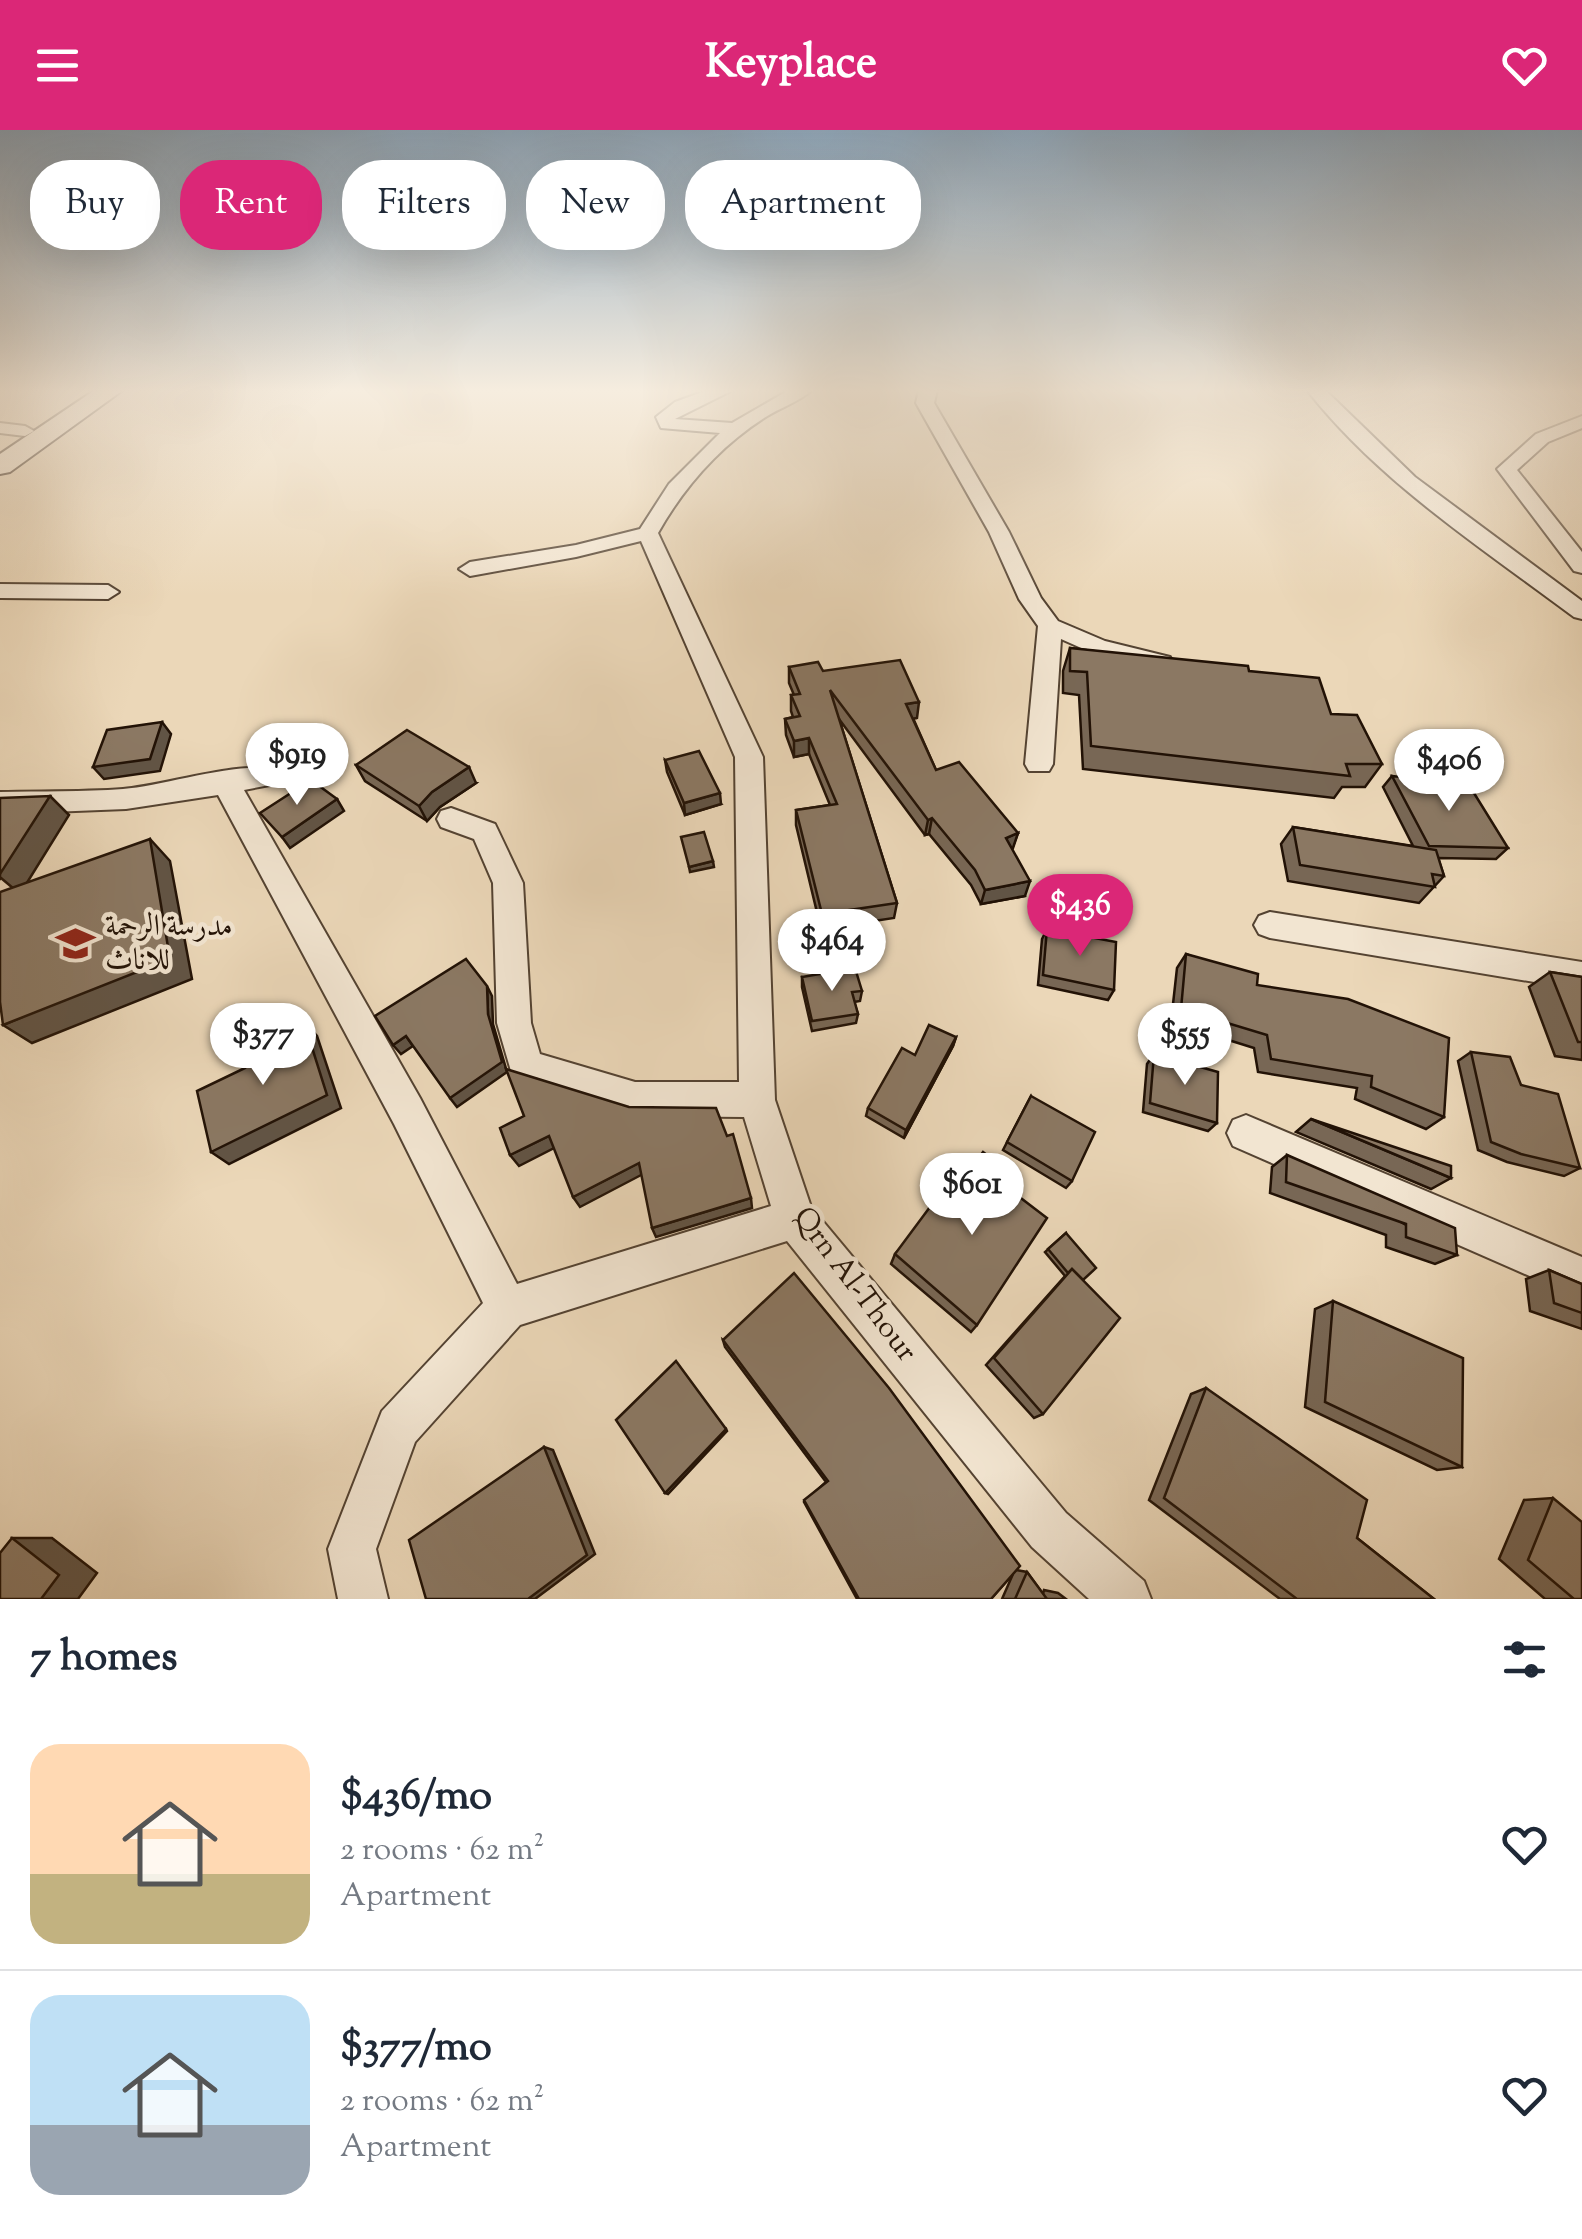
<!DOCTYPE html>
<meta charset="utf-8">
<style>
body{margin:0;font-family:"Sorts Mill Goudy",Amiri,serif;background:#f6f6f7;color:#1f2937;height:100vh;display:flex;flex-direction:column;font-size:38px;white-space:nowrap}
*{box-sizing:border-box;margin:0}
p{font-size:32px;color:#747a83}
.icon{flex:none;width:55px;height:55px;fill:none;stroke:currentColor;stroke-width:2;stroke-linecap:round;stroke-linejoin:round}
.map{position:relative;height:1469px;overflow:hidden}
.details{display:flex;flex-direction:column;background:#fff;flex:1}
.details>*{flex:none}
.guide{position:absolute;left:30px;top:30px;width:1000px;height:90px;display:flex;gap:20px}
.price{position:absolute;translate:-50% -85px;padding:0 22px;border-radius:35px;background:#fff;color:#222;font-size:32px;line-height:65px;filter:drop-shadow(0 2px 5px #0008)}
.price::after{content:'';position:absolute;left:50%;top:60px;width:30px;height:22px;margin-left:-15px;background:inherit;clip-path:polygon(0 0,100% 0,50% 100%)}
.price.on{background:#db2777;color:#fff}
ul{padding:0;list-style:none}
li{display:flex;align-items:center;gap:30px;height:250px;padding:0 30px}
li+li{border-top:2px solid #e0e1e3}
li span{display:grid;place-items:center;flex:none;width:280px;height:200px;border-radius:30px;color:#555}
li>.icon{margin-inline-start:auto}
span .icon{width:120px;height:120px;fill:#fffc;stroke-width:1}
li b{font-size:42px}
h2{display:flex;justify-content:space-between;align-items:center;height:120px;padding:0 30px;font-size:42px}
.pill{padding:0 35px;border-radius:40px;background:#fff;box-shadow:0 10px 40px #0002;font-size:35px;line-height:90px}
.pill.on{background:#db2777;color:#fff}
header{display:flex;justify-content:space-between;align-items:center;height:130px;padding:0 30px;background:#db2777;color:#fff;font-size:45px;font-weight:700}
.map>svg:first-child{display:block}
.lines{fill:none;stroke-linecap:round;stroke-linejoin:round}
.street-casing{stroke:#544332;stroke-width:4}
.secondary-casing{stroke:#221206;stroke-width:4}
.street{fill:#f2e5d1;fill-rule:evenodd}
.secondary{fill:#f2e5d1;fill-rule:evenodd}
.wall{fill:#786755;stroke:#221206;stroke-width:2.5}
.shaded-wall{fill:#615445;stroke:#221206;stroke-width:2.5}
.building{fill:#8b7863;stroke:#221206;stroke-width:2.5}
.labels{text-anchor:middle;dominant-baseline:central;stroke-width:9;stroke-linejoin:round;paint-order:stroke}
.poi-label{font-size:30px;fill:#221206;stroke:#f2e5d1;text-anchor:start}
.street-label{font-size:30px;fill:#221206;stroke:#f2e5d1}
</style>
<header><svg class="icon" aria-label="menu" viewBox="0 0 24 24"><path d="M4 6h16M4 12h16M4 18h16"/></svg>Keyplace<svg class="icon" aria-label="heart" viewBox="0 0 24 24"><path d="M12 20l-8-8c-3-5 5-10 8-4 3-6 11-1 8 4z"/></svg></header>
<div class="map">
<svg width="1582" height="1469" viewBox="0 0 1582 1469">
<rect width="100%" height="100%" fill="#ebd7b8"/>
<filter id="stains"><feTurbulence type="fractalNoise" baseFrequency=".002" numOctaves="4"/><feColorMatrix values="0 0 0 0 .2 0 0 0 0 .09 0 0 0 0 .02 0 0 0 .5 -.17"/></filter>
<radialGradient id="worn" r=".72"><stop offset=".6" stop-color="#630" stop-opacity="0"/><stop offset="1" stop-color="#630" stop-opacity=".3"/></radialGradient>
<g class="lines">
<defs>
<g id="street">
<path d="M708,260H733L675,289L732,293L789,260H812C799,272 779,278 764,288C719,317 684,357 658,403L763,627L775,970L811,1077L1066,1383L1144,1451L1151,1469H1089L1032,1417L787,1111L520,1195L415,1312L376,1419L388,1469H338L328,1419L382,1281L483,1173L394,994L218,665L126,679L0,684V662C41,661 83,662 123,659C163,656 242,630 275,640L279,647L275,654L244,660L420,968L517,1154L771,1076L744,987L635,986L513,948L497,893L493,753L474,709L441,697L437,689L441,681L451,678L495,694L523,753L531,893L540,924L635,952H739L735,627L641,411L576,427L470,446L459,439L470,432L576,415L640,399L669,354L720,303L661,298L656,287L675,272Z"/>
<path d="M919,260H937L934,273L1009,402L1041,468L1058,491L1105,511L1170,527L1173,533L1161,541L1088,521L1061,509L1053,634L1049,641H1029L1025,634L1038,496L1019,469L989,402L916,273Z"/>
<path d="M1307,260H1325L1415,347L1582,471V489L1574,487C1482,418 1379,352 1307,260Z"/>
<path d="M1582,286V298L1548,312L1517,340L1582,422V443L1574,441L1497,339L1536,304Z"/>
<path d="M0,293L25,296L34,301L25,306L0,303Z"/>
<path d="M0,454L108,455L119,462L108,469L0,468Z"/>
<path d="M1270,782L1582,832V860L1270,808L1259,804L1254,795L1259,786Z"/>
<path d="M1246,985L1582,1127V1169L1233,1016L1227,1003L1233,990Z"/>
</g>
<path id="secondary" d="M95,260H123L10,342L0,344V324Z"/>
</defs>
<use href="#street" class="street-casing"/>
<use href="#secondary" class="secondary-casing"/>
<use href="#street" class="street"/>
<use href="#secondary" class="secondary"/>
</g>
<g class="wall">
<path d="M1070,518L1249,541L1331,584L1382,634L1365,657H1342L1334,668L1083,639L1079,565L1063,563V541Z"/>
<path d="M789,537L823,541L917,588H913L936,640L1018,703L1012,719L1025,766L981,774L971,755L929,704L925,705L839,589L897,773L894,788L821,799L796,695V680L830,675L809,624L794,627L786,605L785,589L793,587L791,581V565H794L789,553Z"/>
<path d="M665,630L721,674L685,685L667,642Z"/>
<path d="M356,635L476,653L440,677L427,691L365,651Z"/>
<path d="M1392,646L1508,718L1496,729L1438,728L1444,746L1419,773L1288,751L1281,714L1293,697L1413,716L1383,657Z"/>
<path d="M1047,799L1114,860L1108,870L1038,855L1042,809Z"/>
<path d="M1186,824L1257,855L1444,987L1426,999L1355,969L1357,958L1258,942L1254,918L1171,892L1177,838Z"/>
<path d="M1550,842L1582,847V930L1555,926L1529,857Z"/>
<path d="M802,847L862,861L860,871L854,872L858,884L856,893L812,901L802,857Z"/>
<path d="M956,907L953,916L904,1008L866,986L868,978L915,925Z"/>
<path d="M1471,922L1521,955L1580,1038L1564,1046L1507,1032L1478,1020L1458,931Z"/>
<path d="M1154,924L1217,993L1208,1001L1143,982L1147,934Z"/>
<path d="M1031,966L1072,1051L1066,1058L1003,1020Z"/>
<path d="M1311,989L1451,1048L1431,1059L1296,1002Z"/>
<path d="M1287,1025L1457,1125L1435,1134L1386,1117V1105L1270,1063L1272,1037Z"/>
<path d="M1002,1053L977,1195L971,1202L891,1134L895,1124L958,1056Z"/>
<path d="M1066,1103L1083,1150L1043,1284L1034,1288L986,1235L1065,1146L1045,1122Z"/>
<path d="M1549,1140L1582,1154V1199L1530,1181L1526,1149Z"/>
<path d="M1333,1171L1462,1337L1437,1340L1305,1277L1315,1179Z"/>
<path d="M723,1210L1016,1440L1027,1442L1043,1464L1044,1460L1058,1463L1066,1469H1002L1013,1444L991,1469H857L804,1372L826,1352L725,1217Z"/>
<path d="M1206,1258L1357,1408L1434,1469H1280L1149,1370L1191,1264Z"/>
<path d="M1553,1368L1582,1469H1545L1499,1429L1524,1370Z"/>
</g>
<g class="shaded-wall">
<path d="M919,572L917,588L904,590L906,574Z"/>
<path d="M162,592L171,604L160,641L104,649L93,637Z"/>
<path d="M809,608V624L794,627V611Z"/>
<path d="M469,637L476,653L440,677L427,691L419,676L432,662Z"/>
<path d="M720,663L721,674L685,685L684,673Z"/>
<path d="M50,666L69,685L20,764L1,748L0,749V701Z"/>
<path d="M337,669L344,681L290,718L282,707Z"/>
<path d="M932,688L929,704L925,705L928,690Z"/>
<path d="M1018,703L1013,718L1001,723L1006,708Z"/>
<path d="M150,709L170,731L192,849L32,913L3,895L20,888L0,875V872Z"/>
<path d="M713,731L714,737L690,742L689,737Z"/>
<path d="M1030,751L1025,766L981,774L985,760Z"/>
<path d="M487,856L492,866L493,894L507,942L457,977L450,968L488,884Z"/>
<path d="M304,892L317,906L341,978L229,1034L211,1022Z"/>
<path d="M406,906L413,916L401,924L393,915Z"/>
<path d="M956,907L953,916L904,1008L906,1000Z"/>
<path d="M549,1006L556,1017L519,1036L510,1025Z"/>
<path d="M639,1033L643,1044L580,1077L573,1067Z"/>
<path d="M751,1068L752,1078L656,1107L652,1098Z"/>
<path d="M726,1299L727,1301L668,1364L665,1363Z"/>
<path d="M544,1317L553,1320L595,1424L535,1469H528Z"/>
<path d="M12,1408H52L97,1443L78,1469H41Z"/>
</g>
<g class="building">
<path d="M1070,518L1248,536L1249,541L1319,548L1331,584L1357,585L1382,634H1346L1350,646L1091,616L1087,542L1070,541Z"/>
<path d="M900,530L919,572L906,574L936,640L959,632L1018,703L1006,708L1030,751L985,760L975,740L932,688L928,690L830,560L897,773L822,784L796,680L837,674L809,608L794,611L785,589L800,586L791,565L800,564L789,537L818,532L823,541Z"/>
<path d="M162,592L150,629L93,637L107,600Z"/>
<path d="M407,600L469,637L432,662L419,676L356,635Z"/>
<path d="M699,621L720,663L684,673L665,630Z"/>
<path d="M1392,646L1469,655L1508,718L1429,716Z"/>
<path d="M311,650L337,669L282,707L260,683Z"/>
<path d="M50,666L0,744V668Z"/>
<path d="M1293,697L1436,720L1444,746L1432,744L1435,757L1300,735Z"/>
<path d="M704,702L713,731L689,737L681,707Z"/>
<path d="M150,709L170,829L3,895L0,872V762Z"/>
<path d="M1047,799L1116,812L1114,860L1043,845Z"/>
<path d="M1186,824L1258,844L1257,855L1348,869L1449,908L1444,987L1371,957L1372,946L1271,929L1267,905L1181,879Z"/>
<path d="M466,829L487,856L488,884L502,932L450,968L406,906L393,915L375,886Z"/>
<path d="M855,838L862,861L852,862L858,884L812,891L802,847Z"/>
<path d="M1550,842L1582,847V912H1578Z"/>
<path d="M304,892L327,965L211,1022L197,961L245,938L241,921Z"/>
<path d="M929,895L956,907L906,1000L868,978L902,918L915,925Z"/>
<path d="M1471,922L1510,927L1521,955L1558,964L1580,1038L1521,1024L1491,1012Z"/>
<path d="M1154,924L1218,942L1217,993L1150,973Z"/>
<path d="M506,939L629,977L716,978L727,1006L733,1004L751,1068L652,1098L639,1033L573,1067L549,1006L510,1025L500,998L524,986Z"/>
<path d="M1031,966L1095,1002L1072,1051L1007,1012Z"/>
<path d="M1311,989L1451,1036V1048Z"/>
<path d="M983,1022L1009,1042L1001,1053L1047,1088L977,1195L895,1124L950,1050L958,1056Z"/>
<path d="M1287,1025L1455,1098L1457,1125L1406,1107V1094L1286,1052Z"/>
<path d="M1066,1103L1096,1138L1083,1150L1072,1139L1068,1143L1048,1119Z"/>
<path d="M1072,1139L1120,1188L1043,1284L994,1228Z"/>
<path d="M1549,1140L1582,1154V1183L1554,1173Z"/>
<path d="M794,1143L889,1258L1020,1436L991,1469H859L804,1370L828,1351L723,1210Z"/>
<path d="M1333,1171L1463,1228L1462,1337L1325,1272Z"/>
<path d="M676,1231L726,1299L665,1363L616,1290Z"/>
<path d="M1206,1258L1367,1370L1357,1408L1434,1469H1297L1164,1368Z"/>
<path d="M544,1317L587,1425L528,1469H426L409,1410Z"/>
<path d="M1553,1368L1582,1392V1469H1574L1528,1430Z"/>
<path d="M12,1408L59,1445L41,1469H0V1423Z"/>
<path d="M1027,1442L1047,1469H1015Z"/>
</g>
<linearGradient id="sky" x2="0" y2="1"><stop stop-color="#8ea7bc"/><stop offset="0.56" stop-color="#f6eddf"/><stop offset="1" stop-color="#f6eddf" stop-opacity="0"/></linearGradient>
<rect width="1582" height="466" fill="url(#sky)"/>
<defs>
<symbol id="school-bare" viewBox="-9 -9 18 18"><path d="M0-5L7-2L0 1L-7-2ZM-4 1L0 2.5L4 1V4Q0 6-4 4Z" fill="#8f2418" stroke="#f2e5d1" stroke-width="2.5" paint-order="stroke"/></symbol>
</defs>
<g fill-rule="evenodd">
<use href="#school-bare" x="48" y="786" width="55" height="55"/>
</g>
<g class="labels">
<g class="poi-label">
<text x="105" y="797">مدرسة الرحمة<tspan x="105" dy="34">للاناث</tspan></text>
</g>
<g class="street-label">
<text transform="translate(854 1155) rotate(53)">Qrn Al-Thour</text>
</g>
</g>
<rect width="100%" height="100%" filter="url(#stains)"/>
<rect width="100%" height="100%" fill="url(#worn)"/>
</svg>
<b class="price" style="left:297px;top:678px">$919</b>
<b class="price" style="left:1449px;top:684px">$406</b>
<b class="price on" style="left:1080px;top:829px">$436</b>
<b class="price" style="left:832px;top:864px">$464</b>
<b class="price" style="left:263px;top:958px">$377</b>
<b class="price" style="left:1185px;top:958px">$555</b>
<b class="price" style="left:972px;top:1108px">$601</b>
<div class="guide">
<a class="pill">Buy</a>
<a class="pill on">Rent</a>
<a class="pill">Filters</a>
<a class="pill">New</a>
<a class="pill">Apartment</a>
</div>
</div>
<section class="details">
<h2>7 homes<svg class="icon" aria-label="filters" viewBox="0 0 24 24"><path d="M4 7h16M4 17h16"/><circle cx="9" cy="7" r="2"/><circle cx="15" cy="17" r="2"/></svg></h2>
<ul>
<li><span style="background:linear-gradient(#ffd9b3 65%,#c2b280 0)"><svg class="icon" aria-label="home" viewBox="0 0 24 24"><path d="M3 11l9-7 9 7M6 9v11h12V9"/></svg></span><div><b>$436/mo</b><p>2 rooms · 62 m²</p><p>Apartment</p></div><svg class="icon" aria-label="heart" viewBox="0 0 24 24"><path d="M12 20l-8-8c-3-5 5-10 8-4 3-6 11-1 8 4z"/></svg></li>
<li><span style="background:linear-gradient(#bfe0f5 65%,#9aa5b1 0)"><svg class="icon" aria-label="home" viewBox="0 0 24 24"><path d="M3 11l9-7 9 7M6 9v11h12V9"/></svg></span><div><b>$377/mo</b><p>2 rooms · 62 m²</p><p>Apartment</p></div><svg class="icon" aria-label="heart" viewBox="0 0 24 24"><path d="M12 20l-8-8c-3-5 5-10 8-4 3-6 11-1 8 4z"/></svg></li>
</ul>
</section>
